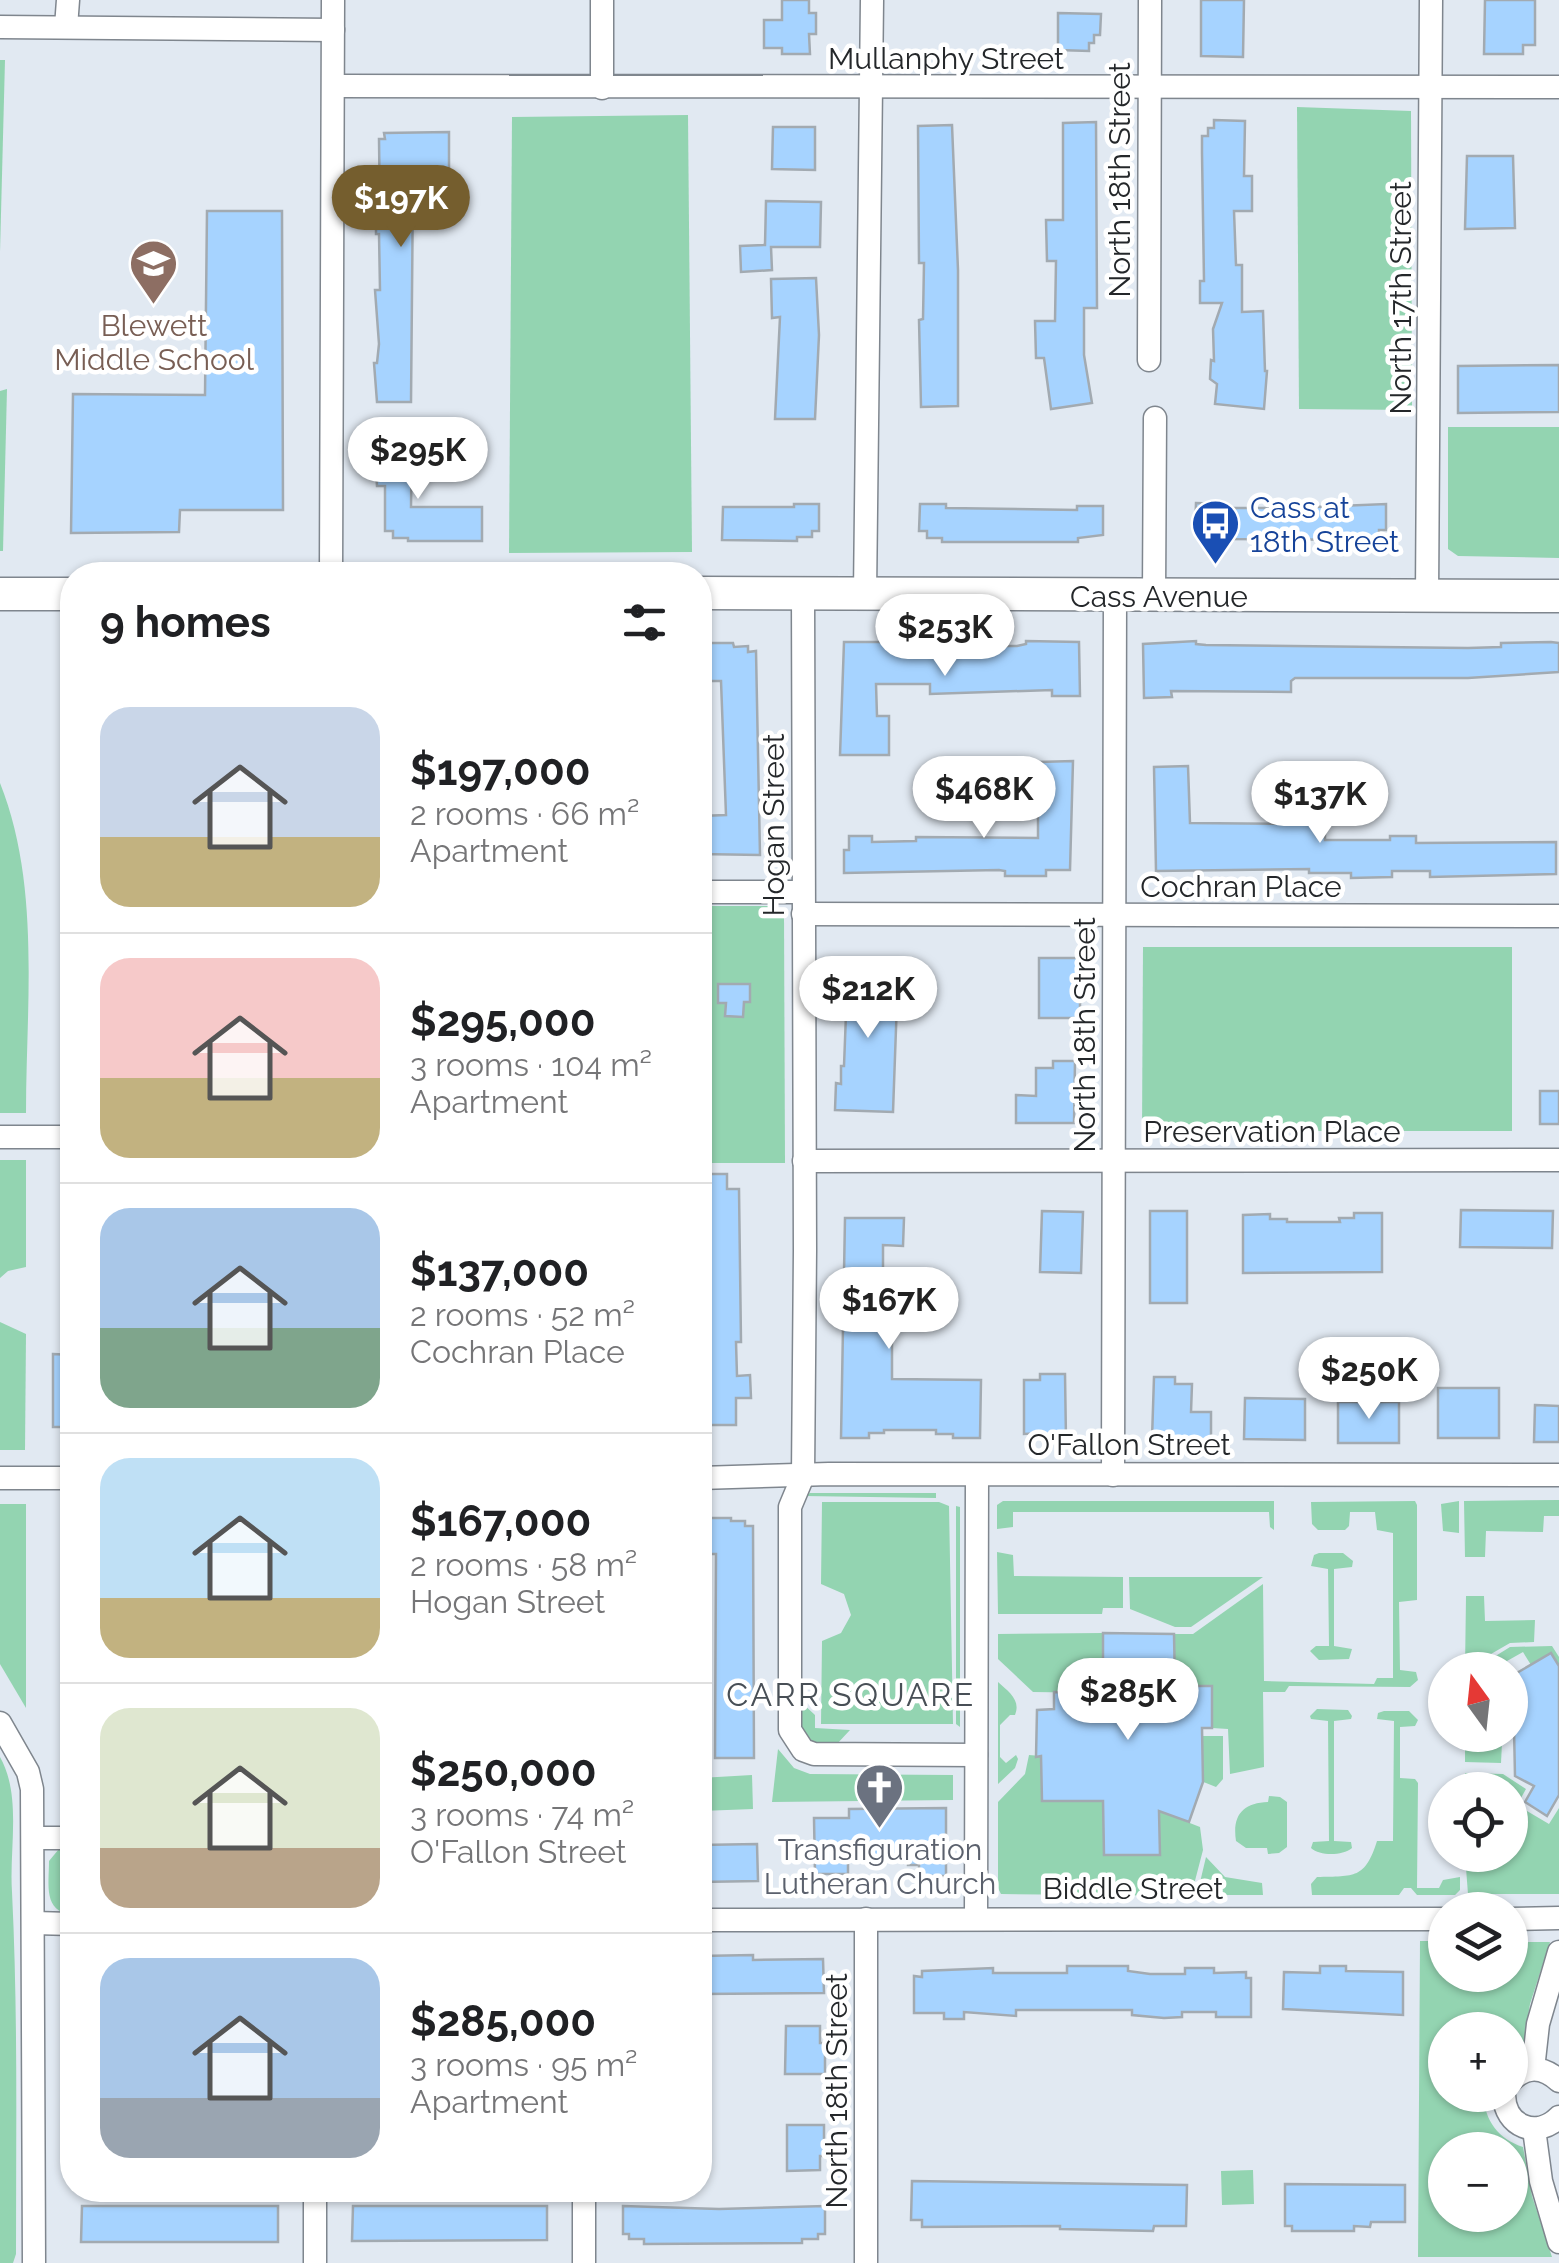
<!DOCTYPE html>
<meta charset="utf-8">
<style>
body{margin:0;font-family:Raleway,sans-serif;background:#f6f6f6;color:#202124;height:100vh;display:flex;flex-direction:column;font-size:38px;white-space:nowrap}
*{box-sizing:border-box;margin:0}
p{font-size:32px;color:#757577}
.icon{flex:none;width:55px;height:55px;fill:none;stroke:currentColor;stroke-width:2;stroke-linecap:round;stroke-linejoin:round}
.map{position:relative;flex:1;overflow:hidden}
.panel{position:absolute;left:60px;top:562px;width:652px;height:1640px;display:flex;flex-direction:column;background:#fff;border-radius:40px;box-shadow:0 2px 8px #0004}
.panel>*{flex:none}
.needle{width:65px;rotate:345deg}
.fabs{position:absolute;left:1428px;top:1652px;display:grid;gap:20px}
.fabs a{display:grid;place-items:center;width:100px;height:100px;border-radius:50%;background:#fff;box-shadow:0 2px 8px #0004;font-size:50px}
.price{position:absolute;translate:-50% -85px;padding:0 22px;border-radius:35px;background:#fff;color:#222;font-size:32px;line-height:65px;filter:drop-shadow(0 2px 5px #0008)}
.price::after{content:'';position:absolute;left:50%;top:60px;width:30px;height:22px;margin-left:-15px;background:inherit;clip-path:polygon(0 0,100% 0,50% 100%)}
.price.on{background:#755e2e;color:#fff}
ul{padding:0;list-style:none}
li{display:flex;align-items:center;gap:30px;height:250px;padding:0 40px}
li+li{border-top:2px solid #e0e0e0}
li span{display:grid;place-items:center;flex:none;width:280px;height:200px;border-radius:30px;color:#555}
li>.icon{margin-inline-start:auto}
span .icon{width:120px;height:120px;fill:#fffc;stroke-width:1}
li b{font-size:42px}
h2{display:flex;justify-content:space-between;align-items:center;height:120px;padding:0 40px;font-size:42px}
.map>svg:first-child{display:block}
.green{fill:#93d4b1;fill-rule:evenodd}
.building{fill:#a6d3ff;stroke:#a2aab1;stroke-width:2.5}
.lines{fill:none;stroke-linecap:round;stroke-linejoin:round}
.minor-casing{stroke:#7f868e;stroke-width:25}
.secondary-casing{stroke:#7f868e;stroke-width:35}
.minor{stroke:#fff;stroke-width:22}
.secondary{stroke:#fff;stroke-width:32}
.labels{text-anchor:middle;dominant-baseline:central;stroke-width:9;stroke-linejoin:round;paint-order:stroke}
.street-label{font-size:30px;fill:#24272a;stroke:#fff}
.education-label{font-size:30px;fill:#785e54;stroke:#fff}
.transit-label{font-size:30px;fill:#164399;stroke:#fff;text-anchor:start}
.worship-label{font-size:30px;fill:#5b616d;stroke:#fff}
.neighbourhood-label{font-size:32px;letter-spacing:2.5px;fill:#484f56;stroke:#fff}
</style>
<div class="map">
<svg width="1559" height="2263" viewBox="0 0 1559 2263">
<rect width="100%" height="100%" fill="#e1e9f2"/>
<g class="green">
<path d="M0,60H5L0,252Z"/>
<path d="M1297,107L1411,111L1412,410L1299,409Z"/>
<path d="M688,115L692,552L509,553L512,117Z"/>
<path d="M7,389L3,551H0V391Z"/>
<path d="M1448,427H1559V558L1458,556L1448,549Z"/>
<path d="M0,783C41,886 26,1005 26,1113H0Z"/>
<path d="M700,906H776L784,915L785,1163H700Z"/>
<path d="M1143,947H1512V1131H1142Z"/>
<path d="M0,1160H26V1267L8,1271L0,1278Z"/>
<path d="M0,1322L26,1334L25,1450H0Z"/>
<path d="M810,1493H936V1498L804,1496Z"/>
<path d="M1559,1500V1516H1544L1543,1532L1486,1531L1485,1557H1465L1464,1501Z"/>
<path d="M1003,1501H1274V1530L1270,1527L1269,1512H1013V1527L997,1529V1505Z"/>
<path d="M1415,1501L1417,1505V1600L1399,1602L1400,1670L1416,1672L1418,1680L1410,1687L1289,1686L1285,1692H1263L1264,1767L1230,1774L1228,1729L1212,1728V1687L1175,1686L1174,1634H1193L1263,1584L1264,1681L1374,1684L1377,1678H1393V1533L1377,1530L1375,1512H1350L1349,1526L1345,1530H1318L1312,1524L1311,1502Z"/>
<path d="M1459,1501V1533L1443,1531L1441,1504Z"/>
<path d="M822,1502H939L949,1506L953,1724H821L822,1641L841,1633L851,1615L844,1594L821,1584Z"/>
<path d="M0,1504H26V1708L0,1664Z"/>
<path d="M956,1506L960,1507V1727L956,1724Z"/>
<path d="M997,1552L1013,1555L1014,1576L1123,1577V1608H1103L1102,1614H998Z"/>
<path d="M1319,1553H1343L1353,1561L1352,1567L1334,1569V1646L1352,1649L1349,1659L1319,1660L1310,1651L1316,1646H1329L1328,1569L1311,1566L1314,1555Z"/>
<path d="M1129,1577H1263L1191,1627H1175L1130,1609Z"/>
<path d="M1466,1596H1484L1485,1621L1535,1620L1534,1642L1510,1643L1465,1669Z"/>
<path d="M1103,1633V1693L1033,1692L998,1659V1634Z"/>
<path d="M1552,1646L1559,1657V1666L1551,1653L1531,1665L1523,1652L1491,1670H1473L1510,1647Z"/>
<path d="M998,1682C1009,1692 1021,1700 1015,1715H1010L1000,1725V1757L1006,1763L1016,1755L1018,1759L1015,1768L998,1784Z"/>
<path d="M801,1702L815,1715V1728L850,1730L836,1745C800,1743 801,1736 801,1702Z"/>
<path d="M1317,1709L1348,1710L1352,1716L1351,1719L1334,1721V1841L1351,1842L1352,1848C1342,1856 1320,1856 1311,1848L1313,1842L1329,1841L1328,1721L1311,1719L1310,1716Z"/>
<path d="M1384,1711H1409L1418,1720L1415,1726L1400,1727V1778L1415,1779L1418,1783L1417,1888H1439L1443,1880L1460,1877V1890L1455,1895H1417L1411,1888H1404L1399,1895H1312L1311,1884L1317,1877C1355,1876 1365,1879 1377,1841H1393L1394,1721L1377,1719L1378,1713Z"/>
<path d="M1465,1735H1498L1502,1743L1501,1763L1465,1762Z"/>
<path d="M1202,1736H1223V1779L1216,1787L1201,1781Z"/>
<path d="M778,1749L794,1768L810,1774L953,1775V1800L772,1802Z"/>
<path d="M1029,1755L1041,1756L1042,1801H1103L1104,1855H1160L1159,1811L1200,1827L1203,1850L1191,1896L1001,1894L998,1888V1802L1025,1774Z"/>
<path d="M0,1757C22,1796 9,1849 12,1892C18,2013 16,2133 16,2254L13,2263H0Z"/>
<path d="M1465,1773L1503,1774L1526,1789L1517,1805L1549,1824L1559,1808V1894H1468L1465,1855H1510V1790H1465Z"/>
<path d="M752,1775L753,1809L701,1811L700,1778Z"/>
<path d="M1269,1796L1280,1797L1287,1802V1847L1279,1853L1268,1854L1267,1848H1246L1236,1841C1232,1815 1243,1803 1268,1802Z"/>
<path d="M72,1848V1915C43,1911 49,1885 49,1861L59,1849Z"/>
<path d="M1206,1857L1225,1877L1262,1883L1263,1895H1197Z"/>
<path d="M1420,1941H1445V1975H1510V1942H1550L1530,2004L1523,2048L1510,2054V2030H1445V2095H1484C1484,2121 1499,2139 1523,2147L1532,2196L1552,2257H1418ZM1445,2150H1510V2215H1445Z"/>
<path d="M1253,2170L1254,2204L1222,2205L1221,2171Z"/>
</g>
<g class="building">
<path d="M782,0H809V13H816V34H809L810,54H782V48H764V20H782Z"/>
<path d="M1201,0H1244L1243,57L1201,56Z"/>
<path d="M1485,0H1535V45H1523V54H1484Z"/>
<path d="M1058,13L1101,14L1100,35H1094V43H1089V51L1058,50Z"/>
<path d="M1214,120L1245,121L1244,176H1252V211H1234L1236,265H1242V312L1263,311L1265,371H1267L1264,409L1215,404L1217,384L1210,379L1211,360L1214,361L1213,329L1222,303H1200V281H1204L1202,153V136H1208V128H1214Z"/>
<path d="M1096,122L1097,308H1084V355L1092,403L1051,409L1044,358H1036L1035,321H1055L1056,261H1047L1046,220H1063V123Z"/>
<path d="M952,125L958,270V406L921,407L919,320L923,319L924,263H919L918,126Z"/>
<path d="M773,127H815V170L772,169Z"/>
<path d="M449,132V182L413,184L411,402H377L374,363H377L379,344L375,290H380L379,234H376V217H380L379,139H385L384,133Z"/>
<path d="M1467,156H1513L1515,228L1465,229Z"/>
<path d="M766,201L821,202L820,247H771L772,270L741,272L740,246L765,245Z"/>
<path d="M207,211H282L283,510H180L179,532L71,533L73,394L205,395Z"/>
<path d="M816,278L819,335L815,419H775L780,317L772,318L771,279Z"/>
<path d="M1559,365V412L1458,413V366Z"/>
<path d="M374,439H412L411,507H482V541H408V538H393V531H385V486H377Z"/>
<path d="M1196,503L1222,504V508H1290L1386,504V530H1379V537H1364V540L1220,539V535L1195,532Z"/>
<path d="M794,504H819V531H812V537H797V541L722,540L723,507H794Z"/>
<path d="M920,504H946V508L1077,510V506H1103V535L1078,538V542H942V538H927V531H919Z"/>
<path d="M1026,641L1079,642L1080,696H1052V690L930,694V684H876L877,716H889V755H840L844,642H885V646H1017L1026,644Z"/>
<path d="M1196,641V644L1206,645L1468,648L1501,647V643L1551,642L1559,643V672L1468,678H1295L1291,681V692L1171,691L1172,697L1144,698L1143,644Z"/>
<path d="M700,643H733L734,647L748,646V652L756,651L760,855L700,854V816L726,815L721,681H700Z"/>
<path d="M1073,761L1070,870H1046V876H1005V871L999,870L844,873V850H849V836H872V842L916,841V837L1038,838V762Z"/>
<path d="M1188,766L1190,823L1308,824V820H1325V840H1390V836H1416V843L1556,842V874L1430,877V871H1392V877L1351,878V873H1309V869L1156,871L1154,767Z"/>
<rect x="1039" y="958" width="41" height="60"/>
<path d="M838,972L898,973L893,1112L835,1110L836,1083L841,1084V1066H844L846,1014H843V999H837Z"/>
<path d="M718,984H750V1002H744L743,1017L725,1016L726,1003H718Z"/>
<path d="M1053,1061H1075L1074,1123H1016V1095L1036,1096V1068H1053Z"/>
<rect x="1540" y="1091" width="19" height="33"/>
<path d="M700,1174H727V1189H739L741,1342H736L737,1376L750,1375L751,1398H736V1425H700Z"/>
<path d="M1461,1210L1553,1211L1552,1248L1460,1247Z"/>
<path d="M1042,1211L1083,1212L1081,1273L1040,1272Z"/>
<rect x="1150" y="1211" width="37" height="92"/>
<path d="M1354,1213H1382V1272L1243,1273V1215L1270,1214V1219H1287V1222H1340L1339,1218H1354Z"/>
<path d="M845,1218H904L903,1246L883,1245V1297H892V1379L981,1380L980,1438H953V1434H936V1430H884V1433H869V1438H841Z"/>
<path d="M53,1354L72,1355V1427H53Z"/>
<path d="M1040,1374H1065L1066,1440H1042V1433L1024,1434V1380H1040Z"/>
<path d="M1154,1377H1175V1384H1192L1191,1412H1211V1440L1152,1439Z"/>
<rect x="1438" y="1388" width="61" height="50"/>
<path d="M1245,1398L1305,1399V1440L1244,1439Z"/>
<rect x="1338" y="1402" width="61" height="41"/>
<path d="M1535,1405L1559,1406V1442H1534Z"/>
<path d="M700,1518H731V1521H745V1526H753L754,1758H715L716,1554H700Z"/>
<path d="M1103,1633L1174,1634L1175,1686H1212V1728H1202L1203,1782L1189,1822L1159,1811L1160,1855H1104L1103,1801H1042L1041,1756L1036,1757L1037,1710L1054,1709V1692L1103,1693Z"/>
<path d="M1551,1653L1559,1666V1795L1547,1816L1525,1802L1534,1786L1515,1776L1514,1729H1510V1677Z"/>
<path d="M946,1808V1876H919V1865H908V1860H848V1874H815L814,1818H849V1809Z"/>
<path d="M757,1844L758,1881L700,1882V1845Z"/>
<path d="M753,1955V1960L823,1959L824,1993L700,1994V1956Z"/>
<path d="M1067,1966H1128V1971L1150,1974H1185V1968H1214V1973L1246,1972V1978H1251V2017H1216V2012H1182V2017L1164,2018L1132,2015V2010H1016V2016L964,2012V2019H944V2013H914V1976L922,1977V1971L993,1968V1973H1067Z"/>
<path d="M1320,1966H1346V1971L1403,1972V2015L1283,2009L1284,1972L1320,1973Z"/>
<path d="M786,2026H820V2043H825V2074H785Z"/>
<path d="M787,2125H824V2156H820V2170L787,2171Z"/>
<path d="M912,2181L1187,2185L1186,2226H1154L1153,2231L1060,2229V2226L922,2227V2220H911Z"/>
<path d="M1285,2184L1405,2185V2222H1371L1370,2227L1354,2226V2231H1292V2226H1285Z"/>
<path d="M82,2206H278V2242H81Z"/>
<path d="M353,2206H547V2240L352,2241Z"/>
<path d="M623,2206L719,2209L825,2206V2234H818V2239H802V2243L644,2244V2239H629V2234H623Z"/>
</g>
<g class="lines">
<defs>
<g id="minor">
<path d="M0,27L333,30"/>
<path d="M66,27L68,0"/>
<path d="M334,86L1559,87"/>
<path d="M602,88V0"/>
<path d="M1149,360L1150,0"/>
<path d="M331,575L333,0"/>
<path d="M803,593L805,1250L803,1476L790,1507V1730L803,1750L814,1754L976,1755"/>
<path d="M865,594L872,0"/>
<path d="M1154,596L1155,418"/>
<path d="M1427,596L1431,0"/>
<path d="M700,892H803"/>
<path d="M803,914L1559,916"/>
<path d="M0,1137H72"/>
<path d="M804,1161L1559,1160"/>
<path d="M1113,1475L1115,596"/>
<path d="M0,1478H72"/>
<path d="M700,1478L829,1474L1559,1475"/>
<path d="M0,1723L28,1772L32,1789L34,2263"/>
<path d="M33,1838H72"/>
<path d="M976,1918L977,1475"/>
<path d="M1510,1919L1559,1918"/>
<path d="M700,1920L1445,1919"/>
<path d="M34,1923L72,1924"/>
<path d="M1533,2069L1538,2024L1559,1952"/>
<path d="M1510,2082C1525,2065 1543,2066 1559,2081"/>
<path d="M1504,2095C1505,2127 1537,2139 1559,2117"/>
<path d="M1534,2129L1541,2181L1559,2242"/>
<path d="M315,2190V2263"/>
<path d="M584,2263V2190"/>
<path d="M866,2263V1919"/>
</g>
<g id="secondary">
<path d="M700,593L1559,596"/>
<path d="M0,594H72"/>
</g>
</defs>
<use href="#minor" class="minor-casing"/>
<use href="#secondary" class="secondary-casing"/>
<use href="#minor" class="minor"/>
<use href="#secondary" class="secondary"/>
</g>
<defs>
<symbol id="school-pin" viewBox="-11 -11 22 30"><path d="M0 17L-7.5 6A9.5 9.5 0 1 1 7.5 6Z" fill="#8d6e63" stroke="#fff"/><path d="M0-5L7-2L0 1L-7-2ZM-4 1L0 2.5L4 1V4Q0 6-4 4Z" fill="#fff"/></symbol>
<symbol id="bus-pin" viewBox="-11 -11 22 30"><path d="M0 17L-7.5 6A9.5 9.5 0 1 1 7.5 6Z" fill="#1a4fb4" stroke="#fff"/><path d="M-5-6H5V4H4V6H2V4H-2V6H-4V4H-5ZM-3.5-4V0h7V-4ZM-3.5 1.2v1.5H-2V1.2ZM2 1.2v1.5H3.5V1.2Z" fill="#fff"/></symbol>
<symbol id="church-pin" viewBox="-11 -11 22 30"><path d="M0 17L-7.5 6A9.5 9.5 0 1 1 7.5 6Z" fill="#6b7280" stroke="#fff"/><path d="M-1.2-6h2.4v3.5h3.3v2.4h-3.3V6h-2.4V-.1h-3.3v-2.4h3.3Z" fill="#fff"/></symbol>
</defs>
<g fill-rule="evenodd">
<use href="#school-pin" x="126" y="236" width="55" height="75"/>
<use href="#bus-pin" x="1188" y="496" width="55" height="75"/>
<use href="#church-pin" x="852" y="1760" width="55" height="75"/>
</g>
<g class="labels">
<g class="street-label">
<text x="946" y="58">Mullanphy Street</text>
<text transform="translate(1119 180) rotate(-90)">North 18th Street</text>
<text transform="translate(1400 298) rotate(-90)">North 17th Street</text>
<text x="1159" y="596">Cass Avenue</text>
<text transform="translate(773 825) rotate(-90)">Hogan Street</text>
<text x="1241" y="886">Cochran Place</text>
<text transform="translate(1084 1035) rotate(-90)">North 18th Street</text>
<text x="1272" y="1131">Preservation Place</text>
<text x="1129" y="1444">O'Fallon Street</text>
<text x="1133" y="1888">Biddle Street</text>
<text transform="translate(836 2091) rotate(-90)">North 18th Street</text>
</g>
<g class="education-label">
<text x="154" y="325">Blewett<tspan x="154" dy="34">Middle School</tspan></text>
</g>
<g class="transit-label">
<text x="1250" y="507">Cass at<tspan x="1250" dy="34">18th Street</tspan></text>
</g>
<g class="worship-label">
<text x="880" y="1849">Transfiguration<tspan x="880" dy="34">Lutheran Church</tspan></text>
</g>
<g class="neighbourhood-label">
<text x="851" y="1694">CARR SQUARE</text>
</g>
</g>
</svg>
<div class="fabs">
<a><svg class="needle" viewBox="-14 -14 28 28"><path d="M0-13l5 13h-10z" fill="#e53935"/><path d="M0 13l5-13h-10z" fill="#757577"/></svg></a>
<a><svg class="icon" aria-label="locate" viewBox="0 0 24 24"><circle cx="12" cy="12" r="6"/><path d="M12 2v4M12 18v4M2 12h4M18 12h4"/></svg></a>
<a><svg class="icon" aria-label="layers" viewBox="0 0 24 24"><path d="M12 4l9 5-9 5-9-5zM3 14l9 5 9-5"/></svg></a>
<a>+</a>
<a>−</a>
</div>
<b class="price on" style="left:401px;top:250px">$197K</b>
<b class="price" style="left:418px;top:502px">$295K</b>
<b class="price" style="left:945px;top:679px">$253K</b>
<b class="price" style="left:984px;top:841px">$468K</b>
<b class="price" style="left:1320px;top:846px">$137K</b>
<b class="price" style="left:868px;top:1041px">$212K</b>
<b class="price" style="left:889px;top:1352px">$167K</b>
<b class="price" style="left:1369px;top:1422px">$250K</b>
<b class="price" style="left:1128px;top:1743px">$285K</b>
<section class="panel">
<h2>9 homes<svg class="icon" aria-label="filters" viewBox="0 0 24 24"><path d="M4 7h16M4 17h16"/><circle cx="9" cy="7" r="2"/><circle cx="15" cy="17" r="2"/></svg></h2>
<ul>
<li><span style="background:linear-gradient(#c9d6e8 65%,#c2b280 0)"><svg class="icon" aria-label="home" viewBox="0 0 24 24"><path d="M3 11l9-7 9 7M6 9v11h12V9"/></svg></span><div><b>$197,000</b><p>2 rooms · 66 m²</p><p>Apartment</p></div></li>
<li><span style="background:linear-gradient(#f6c9c9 60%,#c2b280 0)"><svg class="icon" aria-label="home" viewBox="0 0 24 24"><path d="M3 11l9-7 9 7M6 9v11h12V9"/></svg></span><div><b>$295,000</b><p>3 rooms · 104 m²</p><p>Apartment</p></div></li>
<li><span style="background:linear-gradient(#a9c7e8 60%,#7fa58c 0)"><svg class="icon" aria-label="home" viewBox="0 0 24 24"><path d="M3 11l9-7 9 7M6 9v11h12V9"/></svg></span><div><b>$137,000</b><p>2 rooms · 52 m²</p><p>Cochran Place</p></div></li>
<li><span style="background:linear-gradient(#bfe0f5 70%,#c2b280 0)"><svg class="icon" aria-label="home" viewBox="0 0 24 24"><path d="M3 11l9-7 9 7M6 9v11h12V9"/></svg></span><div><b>$167,000</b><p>2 rooms · 58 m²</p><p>Hogan Street</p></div></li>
<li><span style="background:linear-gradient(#dfe7d0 70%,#b9a48a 0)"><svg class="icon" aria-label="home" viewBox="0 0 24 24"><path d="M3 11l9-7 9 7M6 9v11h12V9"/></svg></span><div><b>$250,000</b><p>3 rooms · 74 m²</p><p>O'Fallon Street</p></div></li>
<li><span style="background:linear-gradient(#a9c7e8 70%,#9aa5b1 0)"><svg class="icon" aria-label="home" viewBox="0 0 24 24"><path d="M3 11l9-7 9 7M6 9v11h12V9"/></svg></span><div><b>$285,000</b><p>3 rooms · 95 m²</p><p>Apartment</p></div></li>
</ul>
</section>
</div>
